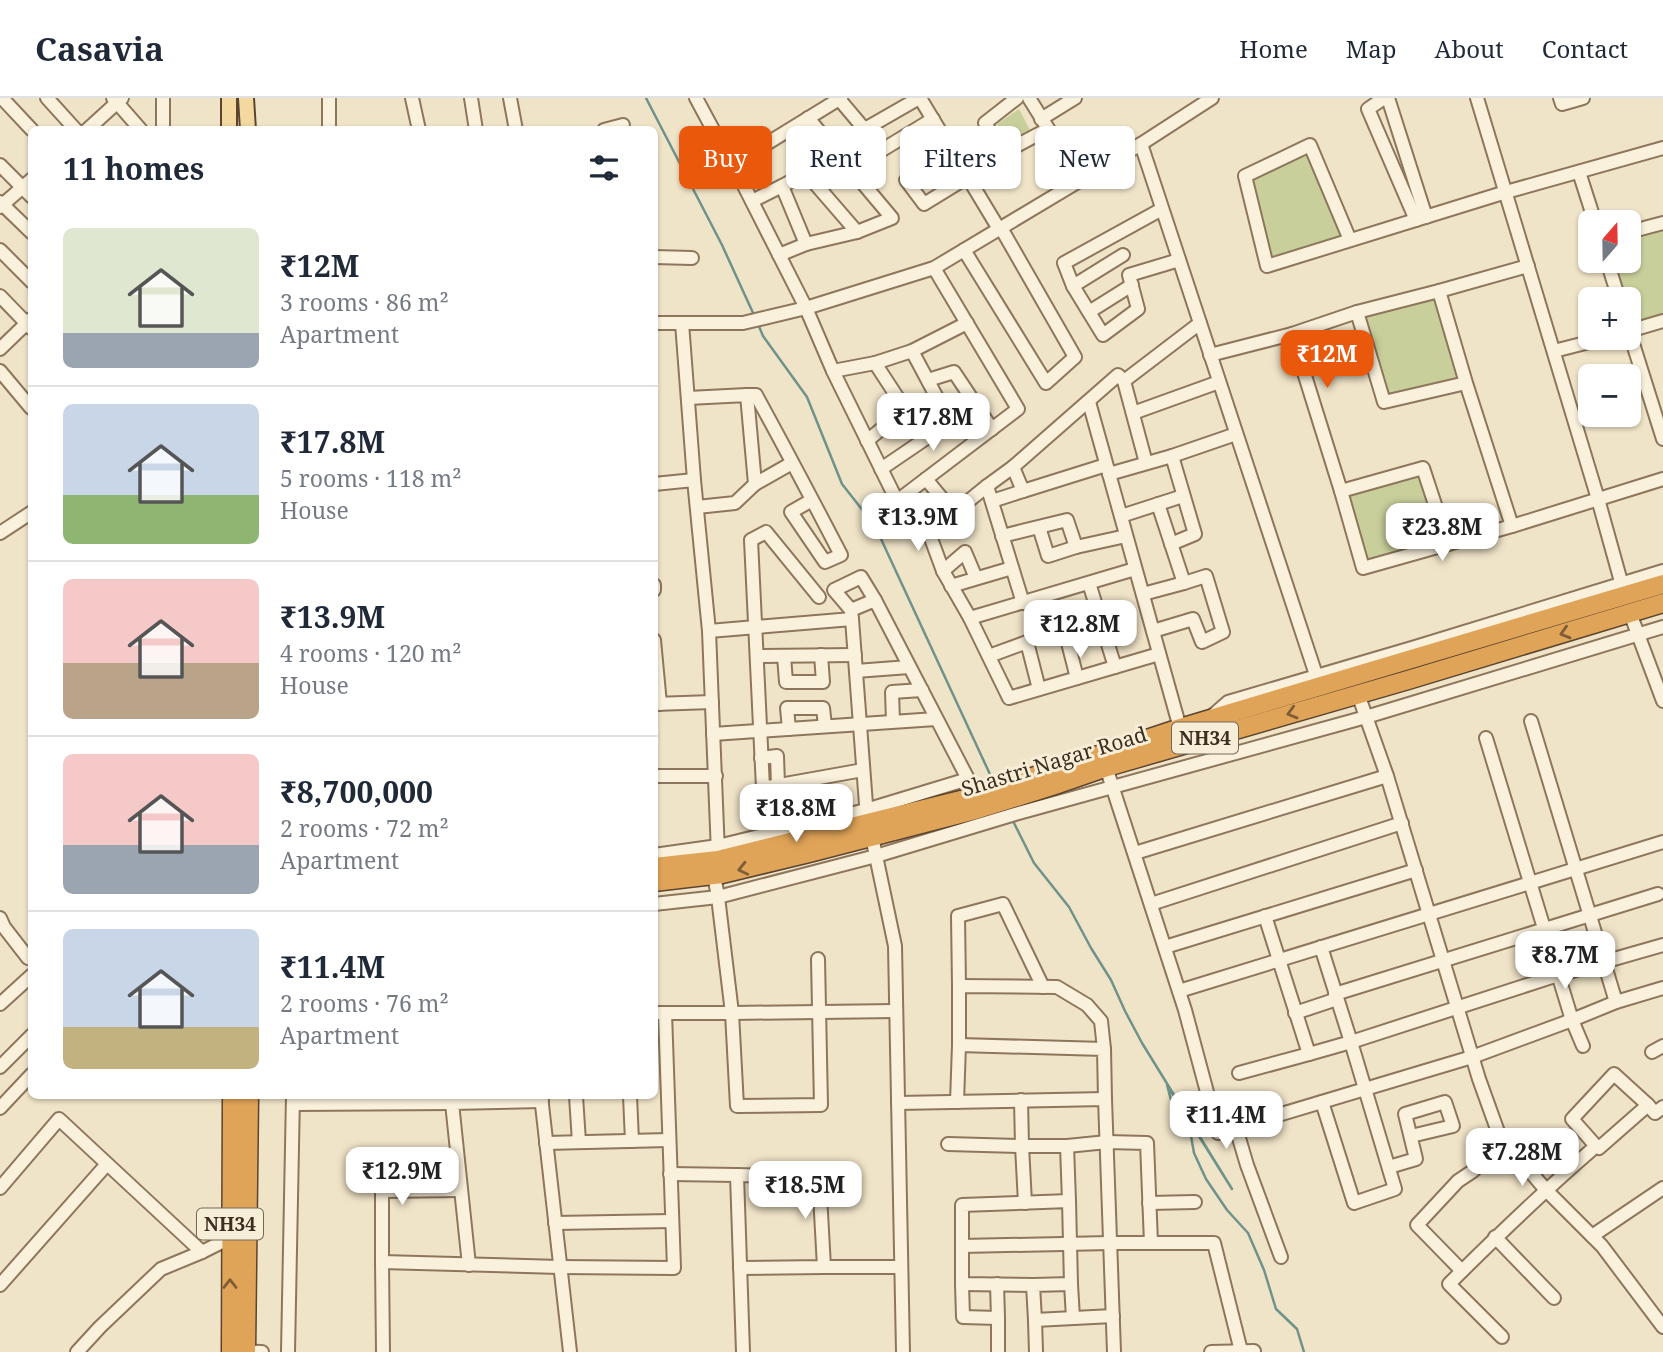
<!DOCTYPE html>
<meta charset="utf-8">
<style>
body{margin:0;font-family:"Noto Serif",serif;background:#f2f2f3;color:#1f2937;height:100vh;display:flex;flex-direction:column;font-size:26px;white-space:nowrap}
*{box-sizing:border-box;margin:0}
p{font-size:23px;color:#747a83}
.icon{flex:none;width:38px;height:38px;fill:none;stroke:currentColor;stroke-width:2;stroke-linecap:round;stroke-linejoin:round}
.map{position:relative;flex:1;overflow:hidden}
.panel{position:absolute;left:28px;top:28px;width:630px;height:973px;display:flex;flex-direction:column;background:#fff;border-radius:10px;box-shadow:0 2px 5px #0004}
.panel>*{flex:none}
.hud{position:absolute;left:679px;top:28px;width:665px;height:63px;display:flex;gap:14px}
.needle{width:46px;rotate:20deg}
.controls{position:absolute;left:1578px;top:112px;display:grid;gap:14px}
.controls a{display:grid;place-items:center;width:63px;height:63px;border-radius:10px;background:#fff;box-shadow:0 2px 5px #0004;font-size:35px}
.price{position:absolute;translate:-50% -60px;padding:0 16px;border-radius:14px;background:#fff;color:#222;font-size:23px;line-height:46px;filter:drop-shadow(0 2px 4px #0008)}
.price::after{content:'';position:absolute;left:50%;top:42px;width:21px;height:16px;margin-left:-10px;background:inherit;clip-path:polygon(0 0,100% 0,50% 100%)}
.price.on{background:#ea580c;color:#fff}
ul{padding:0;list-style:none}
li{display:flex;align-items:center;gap:21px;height:175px;padding:0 35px}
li+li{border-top:2px solid #e0e1e3}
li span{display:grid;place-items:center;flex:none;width:196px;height:140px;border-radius:10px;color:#555}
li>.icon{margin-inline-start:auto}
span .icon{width:84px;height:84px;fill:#fffc;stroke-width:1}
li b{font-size:30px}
h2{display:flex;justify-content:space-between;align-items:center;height:84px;padding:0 35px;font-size:30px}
.pill{padding:0 24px;border-radius:10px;background:#fff;box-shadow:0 2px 5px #0004;font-size:24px;line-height:63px}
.pill.on{background:#ea580c;color:#fff}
header{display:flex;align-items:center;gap:42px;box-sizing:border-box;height:98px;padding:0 35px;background:#fff;border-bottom:2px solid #e0e1e3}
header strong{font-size:33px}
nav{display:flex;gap:38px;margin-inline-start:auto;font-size:24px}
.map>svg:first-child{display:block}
.green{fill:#c9cf9b}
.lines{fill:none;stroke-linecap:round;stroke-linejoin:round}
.stream{stroke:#6f938a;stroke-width:2.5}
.minor-casing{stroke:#8d765c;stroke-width:16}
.major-casing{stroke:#5b4430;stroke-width:18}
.highway-casing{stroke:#5b4430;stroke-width:21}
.minor{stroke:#faf1dc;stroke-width:12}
.major{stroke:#f3d9a0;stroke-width:14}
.highway{stroke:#e0a458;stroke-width:18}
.oneway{stroke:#7e5d36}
.labels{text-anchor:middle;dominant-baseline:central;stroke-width:6;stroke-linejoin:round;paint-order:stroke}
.shield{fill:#f7eed8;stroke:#756857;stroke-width:2}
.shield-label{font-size:19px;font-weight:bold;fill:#3d2e20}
.street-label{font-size:21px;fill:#3d2e20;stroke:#f7eed8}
</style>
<header>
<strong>Casavia</strong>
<nav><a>Home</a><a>Map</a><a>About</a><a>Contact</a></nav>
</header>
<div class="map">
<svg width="1663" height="1254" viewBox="0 0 1663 1254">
<rect width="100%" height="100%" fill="#f0e4c8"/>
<g class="green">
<path d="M1019,11L1030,32L1010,47L997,26Z"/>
<path d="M1308,55L1341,138L1270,159L1252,80Z"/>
<path d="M1663,130V218L1632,229L1629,221V201H1623L1612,163H1629V140Z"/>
<path d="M1436,199L1461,281L1386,300L1364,219Z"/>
<path d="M1421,376L1441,444L1364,465L1346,395Z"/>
</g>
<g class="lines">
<g class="stream">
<path d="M646,0L722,147L754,217"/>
<path d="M758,226L763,238L807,299L842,386L875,428L994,685"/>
<path d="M1013,723L1034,765L1069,809L1091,850L1111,882L1125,913L1142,945L1232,1091L1167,987L1174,1013L1191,1038L1194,1055L1206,1081L1227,1112L1248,1135L1264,1172L1276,1211L1297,1231L1304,1254"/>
</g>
<defs>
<g id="minor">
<path d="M2,0L32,32"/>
<path d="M47,0L76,32"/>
<path d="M113,0L141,32"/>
<path d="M163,0V32"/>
<path d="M412,0L419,32"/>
<path d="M471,0L476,32"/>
<path d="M510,0L516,32"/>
<path d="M696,0L732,67L738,76L806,210L833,273L897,403L1018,311L934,170"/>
<path d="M920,0L999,131"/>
<path d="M1017,0L985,25L1003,55L1048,31"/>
<path d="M1029,0L1080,82"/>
<path d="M1384,0L1368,11L1416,122"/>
<path d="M1388,0L1426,119"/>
<path d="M1477,0L1598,401L1625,498"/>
<path d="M1560,0L1562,6L1583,0"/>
<path d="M839,1L882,52L933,21"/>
<path d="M808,20L892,120L857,134L806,75L836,53"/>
<path d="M1041,21L1075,0"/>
<path d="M865,31L919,0"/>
<path d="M87,32L122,0"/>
<path d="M329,32V0"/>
<path d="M604,32L623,27"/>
<path d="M1141,46L1320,589"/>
<path d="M952,52L906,82L924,106L968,79"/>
<path d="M0,67L32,99"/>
<path d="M732,67L841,0"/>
<path d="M1579,74L1595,124"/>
<path d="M806,75L782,88L806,146L857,134"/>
<path d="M752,103L782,88"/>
<path d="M0,104L32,135"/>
<path d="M0,109L32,81"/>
<path d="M1162,111L1064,165L1073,188L1103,237L1138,211L1129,177L1179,162"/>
<path d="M1629,134L1663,125"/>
<path d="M1350,142L1310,47L1245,78L1267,168L1506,94L1663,50"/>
<path d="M0,152L32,184"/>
<path d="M964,152L1046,285L1075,259L1001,130"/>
<path d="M779,157L806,146"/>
<path d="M654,159L692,160"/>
<path d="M1607,163L1619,201"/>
<path d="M1073,188L1123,157"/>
<path d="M1439,193L1528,168"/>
<path d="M0,198L32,231"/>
<path d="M1089,214L1132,187"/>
<path d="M654,225H743L806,210L934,170L1141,46L1212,0"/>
<path d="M682,225L694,382L709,533L718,755"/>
<path d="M1629,233L1663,341"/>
<path d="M1629,233L1663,223"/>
<path d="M0,251L31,221"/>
<path d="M1554,253L1605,240"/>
<path d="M1210,257L1292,236"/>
<path d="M875,265L912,253L967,225"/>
<path d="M0,273L31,310"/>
<path d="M833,273L875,265L905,311L867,343"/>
<path d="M928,282L954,274L992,331"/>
<path d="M1124,283L1200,225"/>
<path d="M1466,285L1439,193L1357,214L1384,304L1466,285L1512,428L1663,381"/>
<path d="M747,297H756C785,350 813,403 841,457L825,464L791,414L812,402"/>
<path d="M688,300L747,297L755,386L735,405L697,409"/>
<path d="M1089,304L1180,630"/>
<path d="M1133,315L1219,284"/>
<path d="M1172,358L1236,336"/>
<path d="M1013,369L1023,393L1106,367"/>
<path d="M881,371L950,324L912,253"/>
<path d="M1109,376L1172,358L1195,436L1171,446"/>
<path d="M926,381L954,415"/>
<path d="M654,386L694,382"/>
<path d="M755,386L792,365"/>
<path d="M987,388L929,435L943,473L970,520L1135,471"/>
<path d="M1341,393L1292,236L1357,214"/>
<path d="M992,403L1023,393"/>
<path d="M1121,418L1183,398"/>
<path d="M0,435L32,414"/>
<path d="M1002,438L1067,422L1076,449L1048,458L1039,429"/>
<path d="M1448,446L1423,370L1341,393L1363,470L1512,428"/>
<path d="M1076,449L1126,438"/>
<path d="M943,473L965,454L976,480"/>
<path d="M1089,485L1115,569"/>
<path d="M654,487V492"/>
<path d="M951,488L1012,470"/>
<path d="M1143,496L1184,485"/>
<path d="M819,499L766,434L751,442L763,690L863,672"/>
<path d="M1023,505L987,388L1013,369L1118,277L1124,283L1146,365"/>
<path d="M851,512L834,492L861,479L875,502"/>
<path d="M1630,515L1663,603"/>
<path d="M970,520L1009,600L1159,556"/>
<path d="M709,533L852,521L867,720"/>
<path d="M1153,533L1193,521L1202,544L1223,534L1206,478L1184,485L1158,406"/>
<path d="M654,542L660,606"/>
<path d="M757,558L855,557"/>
<path d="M784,558L786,584H823L821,557"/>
<path d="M989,558L1027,544L1039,591"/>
<path d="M856,573L909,569"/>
<path d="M1077,580L1065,533L1101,522"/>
<path d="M1358,596L1387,678L1479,981L1502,1045L1523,1065L1545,1091L1602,1148L1663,1229"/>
<path d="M654,606L712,604"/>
<path d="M1212,618L1228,604L1412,550L1663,473"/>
<path d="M893,623L892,594L922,592"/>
<path d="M1531,623L1616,904"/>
<path d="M789,631L787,610H823L825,628"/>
<path d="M713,636L936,621"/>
<path d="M1486,640L1572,922L1583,948"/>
<path d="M761,660L777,658L778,687"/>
<path d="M1104,663L1185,912L1218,1035L1472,959L1572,922L1616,904L1663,890"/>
<path d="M654,678H716"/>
<path d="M872,739L895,848L903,1254"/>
<path d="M1135,755L1387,678"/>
<path d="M654,757L718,748L866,712L968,681L875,502L851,512L852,521"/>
<path d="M714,777L718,799L732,915L896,913"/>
<path d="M654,806L718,799L876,758L1015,716L1366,619L1663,529"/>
<path d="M1151,806L1402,725"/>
<path d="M1265,818L1309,956L1351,944L1321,849"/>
<path d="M0,820L4,829L28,860L32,858"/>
<path d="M1165,849L1416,772"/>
<path d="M959,888L958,818L1003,806L1043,889"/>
<path d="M1179,893L1663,744"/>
<path d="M1335,896L1658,796"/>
<path d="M0,906L32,877"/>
<path d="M654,915H732L737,1008L821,1007L818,861"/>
<path d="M1295,915L1337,901"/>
<path d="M959,947V888L1057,889L1087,907L1101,923L1104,951"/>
<path d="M1652,954L1663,948"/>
<path d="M0,969L32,937"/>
<path d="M1239,975L1309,956"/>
<path d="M541,998L570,1254"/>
<path d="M576,998L579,1044"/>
<path d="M630,998L632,1043"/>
<path d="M957,1004L959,947L1104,951L1105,1001"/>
<path d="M1322,1004L1354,1105L1395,1091L1351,944L1558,877L1663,847"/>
<path d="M898,1005L1105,1001L1114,1254"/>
<path d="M294,1006L452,1005L451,998"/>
<path d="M1648,1007L1655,1015L1663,1009"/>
<path d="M0,1010L32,976"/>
<path d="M1236,1030L1247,1067L1281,1159"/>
<path d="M546,1045L669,1042"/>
<path d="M948,1046L1022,1048L1021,1002"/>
<path d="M1067,1048L1107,1044L1147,1045L1151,1145"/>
<path d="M1389,1069L1416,1061L1405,1016L1445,1004L1453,1028L1411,1038"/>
<path d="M670,1076L737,1077L743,1254"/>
<path d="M737,1077L819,1079L824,1169L740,1170"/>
<path d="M0,1090L59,1021L202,1154"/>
<path d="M1025,1105L1022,1048H1067L1069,1103"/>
<path d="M1149,1105L1195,1104"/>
<path d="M555,1125L672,1123"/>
<path d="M1592,1138L1663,1090"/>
<path d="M1495,1139L1554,1200"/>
<path d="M962,1148L1110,1145H1214L1241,1253"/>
<path d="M382,1164V1093L461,1092"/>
<path d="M469,1167L452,1005L542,1003"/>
<path d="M824,1169H901"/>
<path d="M1462,1173L1417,1127L1458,1083L1473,1073L1502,1045"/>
<path d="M962,1186L963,1219L998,1220L997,1186"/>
<path d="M1071,1186L1073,1220"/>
<path d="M0,1187L107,1066"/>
<path d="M1033,1187L962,1186V1107L1069,1103L1071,1186L1033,1187L1035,1222L1113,1218"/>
<path d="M1035,1222L1036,1254"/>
<path d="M1502,1239L1449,1186C1497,1138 1545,1092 1596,1048L1599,1050L1648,1007L1614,976L1572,1021L1596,1048"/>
<path d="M238,1253L262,1254"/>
<path d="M77,1254L100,1229L161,1171L202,1154L230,1140"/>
<path d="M288,1254L293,998"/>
<path d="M383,1254L382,1164L560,1169L674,1170L665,915"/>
<path d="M998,1254V1220"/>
<path d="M1211,1254L1254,1253"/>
</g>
<g id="major">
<path d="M229,0V32"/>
<path d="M246,0L248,32"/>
</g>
<g id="highway">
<path d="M654,769L718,762L969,700L1180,630L1663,486"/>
<path d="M654,784L722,776L809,755L975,712L1052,688L1107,669L1408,582L1663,505"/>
<path d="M231,1254L232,998"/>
<path d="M246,1254L249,998"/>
</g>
</defs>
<use href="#minor" class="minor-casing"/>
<use href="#major" class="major-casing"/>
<use href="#highway" class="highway-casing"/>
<use href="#minor" class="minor"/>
<use href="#major" class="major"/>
<use href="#highway" class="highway"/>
</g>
<defs><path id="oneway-chevron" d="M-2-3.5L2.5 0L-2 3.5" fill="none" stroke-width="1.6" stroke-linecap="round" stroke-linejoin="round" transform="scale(1.75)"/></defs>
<g class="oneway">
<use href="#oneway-chevron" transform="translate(1565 535) rotate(163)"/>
<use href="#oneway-chevron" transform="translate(1292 615) rotate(164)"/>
<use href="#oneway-chevron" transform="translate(743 771) rotate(167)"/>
<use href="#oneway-chevron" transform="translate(230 1186) rotate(-90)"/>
</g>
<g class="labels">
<g class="shield">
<rect x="1172" y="624.5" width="66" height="31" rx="5"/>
<rect x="197" y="1110.5" width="66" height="31" rx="5"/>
</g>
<g class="shield-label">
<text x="1205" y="640">NH34</text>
<text x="230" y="1126">NH34</text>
</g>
<g class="street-label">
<text transform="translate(1054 663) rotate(-17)">Shastri Nagar Road</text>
</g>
</g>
</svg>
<div class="controls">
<a><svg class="needle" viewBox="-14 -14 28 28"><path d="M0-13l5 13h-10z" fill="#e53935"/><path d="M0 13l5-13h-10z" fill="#747a83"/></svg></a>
<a>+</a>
<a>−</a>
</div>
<b class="price on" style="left:1327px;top:292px">₹12M</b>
<b class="price" style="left:933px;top:355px">₹17.8M</b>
<b class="price" style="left:918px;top:455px">₹13.9M</b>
<b class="price" style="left:1442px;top:465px">₹23.8M</b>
<b class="price" style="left:1080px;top:562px">₹12.8M</b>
<b class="price" style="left:796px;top:746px">₹18.8M</b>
<b class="price" style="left:1565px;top:893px">₹8.7M</b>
<b class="price" style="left:1226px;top:1053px">₹11.4M</b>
<b class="price" style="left:1522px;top:1090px">₹7.28M</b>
<b class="price" style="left:402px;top:1109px">₹12.9M</b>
<b class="price" style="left:805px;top:1123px">₹18.5M</b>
<div class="hud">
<a class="pill on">Buy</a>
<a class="pill">Rent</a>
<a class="pill">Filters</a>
<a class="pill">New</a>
</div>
<section class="panel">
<h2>11 homes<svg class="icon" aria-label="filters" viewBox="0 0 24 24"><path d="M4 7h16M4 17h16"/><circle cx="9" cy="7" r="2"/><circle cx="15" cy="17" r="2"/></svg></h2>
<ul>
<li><span style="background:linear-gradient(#dfe7d0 75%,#9aa5b1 0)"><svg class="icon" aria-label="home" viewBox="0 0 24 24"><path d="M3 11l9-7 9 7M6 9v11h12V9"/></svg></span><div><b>₹12M</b><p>3 rooms · 86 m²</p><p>Apartment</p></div></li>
<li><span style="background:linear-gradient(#c9d6e8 65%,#8fb573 0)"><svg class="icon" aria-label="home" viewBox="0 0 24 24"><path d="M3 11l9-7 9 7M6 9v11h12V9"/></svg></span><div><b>₹17.8M</b><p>5 rooms · 118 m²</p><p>House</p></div></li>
<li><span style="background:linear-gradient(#f6c9c9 60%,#b9a48a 0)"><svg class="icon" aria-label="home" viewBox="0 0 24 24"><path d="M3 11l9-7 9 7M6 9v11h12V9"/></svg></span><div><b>₹13.9M</b><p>4 rooms · 120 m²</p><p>House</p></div></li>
<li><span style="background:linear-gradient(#f6c9c9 65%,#9aa5b1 0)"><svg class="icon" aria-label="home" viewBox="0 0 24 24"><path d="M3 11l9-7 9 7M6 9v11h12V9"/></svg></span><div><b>₹8,700,000</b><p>2 rooms · 72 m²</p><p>Apartment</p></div></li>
<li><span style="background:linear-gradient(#c9d6e8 70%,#c2b280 0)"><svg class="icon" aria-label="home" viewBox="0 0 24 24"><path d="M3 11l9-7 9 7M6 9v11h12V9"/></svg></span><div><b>₹11.4M</b><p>2 rooms · 76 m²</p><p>Apartment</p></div></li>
</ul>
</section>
</div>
